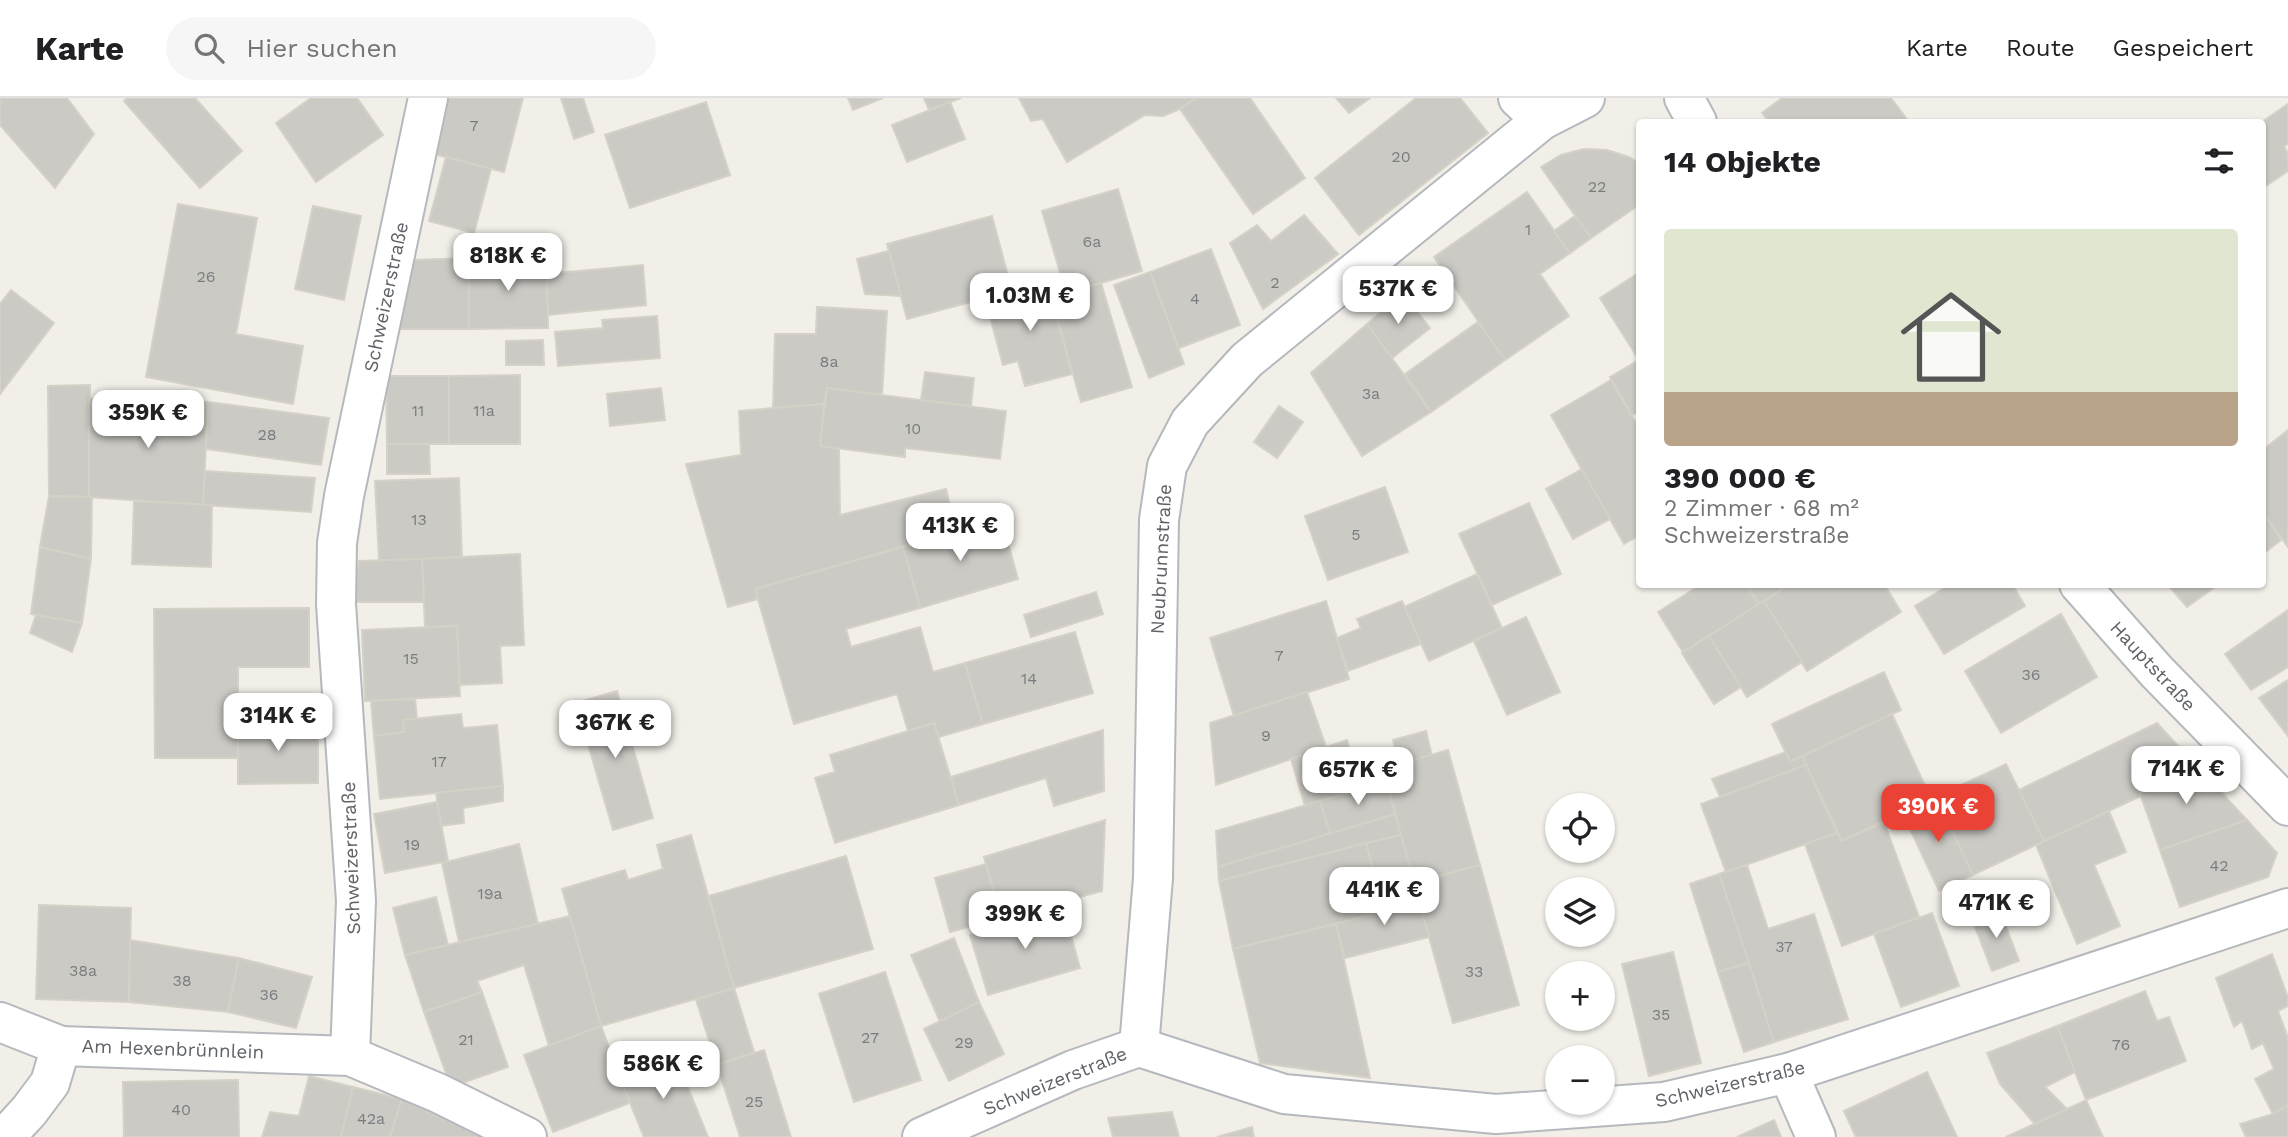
<!DOCTYPE html>
<html lang="de">
<meta charset="utf-8">
<style>
body{margin:0;font-family:"Work Sans",sans-serif;background:#f6f6f6;color:#202124;height:100vh;display:flex;flex-direction:column;font-size:26px;white-space:nowrap}
*{box-sizing:border-box;margin:0}
p{font-size:23px;color:#757577}
.icon{flex:none;width:38px;height:38px;fill:none;stroke:currentColor;stroke-width:2;stroke-linecap:round;stroke-linejoin:round}
.map{position:relative;flex:1;overflow:hidden}
.panel{position:absolute;left:1636px;top:21px;width:630px;height:469px;display:flex;flex-direction:column;background:#fff;border-radius:7px;box-shadow:0 2px 5px #0004}
.panel>*{flex:none}
.fabs{position:absolute;left:1545px;top:695px;display:grid;gap:14px}
.fabs a{display:grid;place-items:center;width:70px;height:70px;border-radius:50%;background:#fff;box-shadow:0 2px 5px #0004;font-size:35px}
.price{position:absolute;translate:-50% -60px;padding:0 16px;border-radius:14px;background:#fff;color:#222;font-size:23px;line-height:46px;filter:drop-shadow(0 2px 4px #0008)}
.price::after{content:'';position:absolute;left:50%;top:42px;width:21px;height:16px;margin-left:-10px;background:inherit;clip-path:polygon(0 0,100% 0,50% 100%)}
.price.current{background:#ea4335;color:#fff}
ul{padding:0;list-style:none}
li{display:grid;align-content:center;gap:14px;height:371px;padding:0 28px}
li span{display:grid;place-items:center;height:217px;border-radius:7px;color:#555}
li>.icon{margin-inline-start:auto}
span .icon{width:126px;height:126px;fill:#fffc;stroke-width:1}
li b{font-size:30px}
h2{display:flex;justify-content:space-between;align-items:center;height:84px;padding:0 28px;font-size:30px}
header{display:flex;align-items:center;gap:42px;box-sizing:border-box;height:98px;padding:0 35px;background:#fff;border-bottom:2px solid #e0e0e0}
header strong{font-size:33px}
nav{display:flex;gap:38px;margin-inline-start:auto;font-size:24px}
.search{width:490px;height:63px;background:#f6f6f6;display:flex;align-items:center;gap:18px;box-sizing:border-box;padding:0 24px;border-radius:38px;color:#757577;font-size:26px}
.map>svg:first-child{display:block}
.building{fill:#cccac5;stroke:#d6d1c6;stroke-width:2}
.lines{fill:none;stroke-linecap:round;stroke-linejoin:round}
.minor-casing{stroke:#b5b8bc;stroke-width:42}
.minor{stroke:#fff;stroke-width:38}
.labels{text-anchor:middle;dominant-baseline:central;stroke-width:7;stroke-linejoin:round;paint-order:stroke}
.number-label{font-size:16px;fill:#7a7d7f}
.street-label{font-size:19px;fill:#5f6368;stroke:#fff}
</style>
<header>
<strong>Karte</strong>
<div class="search"><svg class="icon" aria-label="search" viewBox="0 0 24 24"><circle cx="10" cy="10" r="6"/><path d="M15 15l6 6"/></svg>Hier suchen</div>
<nav><a>Karte</a><a>Route</a><a>Gespeichert</a></nav>
</header>
<div class="map">
<svg width="2288" height="1039" viewBox="0 0 2288 1039">
<rect width="100%" height="100%" fill="#f1efe8"/>
<g class="building">
<path d="M0,0H67L94,36L55,90L0,27Z"/>
<path d="M127,0H195L242,53L200,90L124,3Z"/>
<path d="M311,0H357L383,37L316,84L276,25Z"/>
<path d="M440,0H523L504,74L426,54Z"/>
<path d="M561,0H583L594,34L574,41Z"/>
<path d="M848,0H883L853,12Z"/>
<path d="M924,0H961L929,12Z"/>
<path d="M1019,0H1196L1180,11L1163,18L1145,17L1067,64L1043,21L1031,23Z"/>
<path d="M1196,0H1250L1305,80L1253,116L1180,11Z"/>
<path d="M1336,0H1370L1349,15Z"/>
<path d="M1416,0H1460L1488,35L1359,137L1315,80Z"/>
<path d="M1782,0H1891L1909,24H1769L1762,15Z"/>
<path d="M706,4L730,77L630,110L605,37Z"/>
<path d="M950,4L965,41L907,64L892,27Z"/>
<path d="M2288,6V46L2284,48L2288,56V73L2263,90L2262,24Z"/>
<path d="M1584,51L1607,52L1629,59L1640,66V106L1591,140L1541,69L1561,57Z"/>
<path d="M446,59L491,71L474,135L429,123Z"/>
<path d="M1118,91L1142,173L1066,195L1042,113Z"/>
<path d="M1527,94L1570,155L1540,176L1569,218L1505,262L1434,159Z"/>
<path d="M178,106L257,120L236,236L303,248L293,306L146,279Z"/>
<path d="M313,108L361,118L344,202L295,191Z"/>
<path d="M1304,117L1338,156L1263,211L1230,145L1257,127L1271,143Z"/>
<path d="M992,118L1012,193L907,221L887,146Z"/>
<path d="M1575,118L1591,140L1570,155L1554,133Z"/>
<path d="M1211,151L1240,227L1179,250L1150,174Z"/>
<path d="M889,153L901,198L865,196L857,161Z"/>
<path d="M547,159L548,230L469,231V160Z"/>
<path d="M469,160V231H397L411,162Z"/>
<path d="M643,167L646,207L548,217L547,176Z"/>
<path d="M1150,174L1184,266L1149,280L1114,187Z"/>
<path d="M1640,174V261L1639,262L1600,200Z"/>
<path d="M1047,183L1072,276L1025,288L1018,263L1003,267L985,200Z"/>
<path d="M1101,185L1132,289L1081,304L1051,199Z"/>
<path d="M11,192L54,225L0,296V206Z"/>
<path d="M1403,196L1430,230L1392,260L1367,226Z"/>
<path d="M817,209L887,213L882,297L827,290L824,306L773,311L775,236H816Z"/>
<path d="M657,218L660,260L558,268L555,234L603,230L602,222Z"/>
<path d="M1478,224L1505,262L1431,314L1405,276Z"/>
<path d="M1367,226L1431,314L1362,358L1311,275Z"/>
<path d="M543,242L544,267H506V243Z"/>
<path d="M1639,262L1640,313L1632,317L1610,279Z"/>
<path d="M925,274L974,280L971,308L921,302Z"/>
<path d="M520,277V346H449V278Z"/>
<path d="M386,278H449V346H387Z"/>
<path d="M1611,282L1640,332V437L1624,446L1551,317Z"/>
<path d="M90,287L89,399L49,398L48,288Z"/>
<path d="M661,290L665,322L610,328L607,296Z"/>
<path d="M827,290L1006,313L1000,361L905,350V359L820,348Z"/>
<path d="M89,301L208,304L203,407L89,399Z"/>
<path d="M208,304L329,320L321,367L206,351Z"/>
<path d="M824,306L820,348L839,351L840,417L946,391L956,433L755,491L758,501L728,509L686,366L741,357L739,313Z"/>
<path d="M1279,308L1303,324L1277,360L1254,344Z"/>
<path d="M2288,332V449L2263,414V352Z"/>
<path d="M387,346H429L430,376H387Z"/>
<path d="M1582,371L1610,421L1573,441L1546,391Z"/>
<path d="M205,373L315,380L311,414L203,407Z"/>
<path d="M459,380L462,459L379,463L375,383Z"/>
<path d="M1385,389L1408,454L1328,482L1305,418Z"/>
<path d="M49,398L92,399L91,461L40,449Z"/>
<path d="M134,403L212,407L211,469L132,466Z"/>
<path d="M1529,405L1561,476L1492,507L1459,436Z"/>
<path d="M2263,414L2281,442L2263,456Z"/>
<path d="M1001,420L1018,481L920,510L903,449Z"/>
<path d="M40,449L91,461L82,525L31,516Z"/>
<path d="M903,449L920,510L846,531L851,549L920,529L933,574L965,565L983,626L939,639L934,625L908,633L897,596L794,626L755,491Z"/>
<path d="M520,456L524,547L500,548L502,585L460,587L457,528L425,529L422,461Z"/>
<path d="M422,461L424,504H354L359,463Z"/>
<path d="M1477,476L1502,530L1429,563L1404,509Z"/>
<path d="M1702,486H1746L1759,506L1683,554L1658,514Z"/>
<path d="M1746,486H1790L1759,506Z"/>
<path d="M1790,486H1884L1901,514L1807,573L1764,503Z"/>
<path d="M1951,486H2012L2025,508L1944,556L1915,508Z"/>
<path d="M2167,486H2219L2187,509Z"/>
<path d="M1096,494L1103,516L1031,539L1024,517Z"/>
<path d="M1326,503L1349,581L1234,618L1210,540Z"/>
<path d="M1402,503L1421,546L1348,573L1337,540L1361,530L1357,521Z"/>
<path d="M1764,503L1802,564L1747,599L1709,538Z"/>
<path d="M309,510V569H238V660H155L154,511Z"/>
<path d="M2288,512V569L2251,592L2225,556Z"/>
<path d="M2061,516L2097,579L2001,635L1965,573Z"/>
<path d="M36,517L82,525L72,554L30,535Z"/>
<path d="M1526,519L1560,594L1507,617L1474,543Z"/>
<path d="M457,528L460,598L365,603L362,532Z"/>
<path d="M1075,534L1093,595L983,626L965,565Z"/>
<path d="M1709,538L1741,589L1714,606L1682,555Z"/>
<path d="M1884,574L1901,612L1790,664L1772,626Z"/>
<path d="M2288,582V638L2259,600Z"/>
<path d="M617,593L653,720L613,732L576,605Z"/>
<path d="M1307,594L1326,649L1216,687L1210,625Z"/>
<path d="M415,601L417,621L403,622L405,634L374,638L371,603Z"/>
<path d="M461,616L463,630L497,627L503,688L380,701L374,638L405,634L403,622Z"/>
<path d="M1892,616L1931,701L1842,743L1802,658Z"/>
<path d="M238,624H318V685L238,686Z"/>
<path d="M934,625L959,707L835,745L815,680L835,674L830,657Z"/>
<path d="M2157,625L2192,663L2137,687L2141,698L2044,743L2019,692Z"/>
<path d="M1103,632L1104,693L1054,708L1046,680L959,707L951,679Z"/>
<path d="M1426,633L1432,658L1399,666L1393,642Z"/>
<path d="M1347,642L1361,691L1305,708L1291,661Z"/>
<path d="M1448,652L1480,767L1414,785L1383,671Z"/>
<path d="M1786,654L1790,664L1802,658L1806,667L1720,699L1712,681Z"/>
<path d="M2192,663L2247,722L2160,752L2137,687Z"/>
<path d="M2006,666L2044,743L1973,777L1936,699Z"/>
<path d="M1806,667L1837,735L1726,774L1701,706Z"/>
<path d="M1387,683L1395,716L1330,736L1320,703Z"/>
<path d="M503,688V703L463,710L464,725L441,728L436,695Z"/>
<path d="M1936,699L1973,777L1939,793L1902,714Z"/>
<path d="M1320,703L1330,736L1218,769L1216,733Z"/>
<path d="M437,704L448,763L385,775L374,716Z"/>
<path d="M2109,713L2126,754L2094,767L2120,828L2077,846L2036,747Z"/>
<path d="M1395,716L1401,737L1219,783L1218,769Z"/>
<path d="M1105,722L1102,793L1001,820L984,759Z"/>
<path d="M2247,722L2277,755L2268,779L2180,809L2160,752Z"/>
<path d="M1884,724L1919,819L1842,848L1805,746L1837,735L1842,743Z"/>
<path d="M691,737L734,890L601,928L562,791L625,772L628,782L663,771L657,747Z"/>
<path d="M1401,737L1417,795L1381,804L1366,745Z"/>
<path d="M1366,745L1383,814L1233,851L1219,783Z"/>
<path d="M519,746L538,826L459,844L442,765Z"/>
<path d="M846,758L873,851L734,890L709,798Z"/>
<path d="M986,766L1001,820L950,834L935,780Z"/>
<path d="M1480,767L1519,907L1453,925L1414,785Z"/>
<path d="M1747,767L1768,831L1814,816L1848,921L1774,944L1719,776Z"/>
<path d="M1719,776L1749,865L1718,874L1690,786Z"/>
<path d="M1417,795L1429,839L1345,860L1336,826L1383,814L1381,804Z"/>
<path d="M436,799L448,847L405,857L393,810Z"/>
<path d="M39,807L131,810L129,904L36,901Z"/>
<path d="M1063,809L1080,870L988,897L970,837Z"/>
<path d="M1999,810L2019,863L1992,873L1972,821Z"/>
<path d="M1932,815L1959,888L1901,909L1874,836Z"/>
<path d="M570,818L601,928L549,948L524,867L477,883L482,894L424,914L405,857Z"/>
<path d="M1336,826L1370,980L1260,965L1233,851Z"/>
<path d="M954,840L979,904L940,924L911,857Z"/>
<path d="M130,842L239,860L228,914L129,904Z"/>
<path d="M1673,854L1701,965L1649,978L1622,866Z"/>
<path d="M2272,856L2288,900V908L2278,913L2288,940V1007L2273,1016L2255,981L2274,971L2263,945L2252,951L2242,923L2234,929L2216,880Z"/>
<path d="M239,860L312,879L296,930L228,914Z"/>
<path d="M1749,865L1774,944L1744,954L1718,874Z"/>
<path d="M885,874L921,982L854,1004L819,896Z"/>
<path d="M734,890L754,954L717,967L696,902Z"/>
<path d="M2145,893L2157,923L2169,919L2186,963L2086,1002L2057,928Z"/>
<path d="M482,894L508,969L451,989L424,914Z"/>
<path d="M979,904L1004,956L949,983L924,931Z"/>
<path d="M601,928L630,1005L553,1034L524,957Z"/>
<path d="M2057,928L2075,974L2045,989L2067,1011L2035,1026L2000,986L1987,955Z"/>
<path d="M764,952L791,1039H740L717,967Z"/>
<path d="M674,955L708,1039H644L630,1005L620,978Z"/>
<path d="M1927,974L1957,1039H1856L1844,1013Z"/>
<path d="M309,978L353,989L341,1039H262L270,1014L299,1018Z"/>
<path d="M238,982L239,1039H124L123,984Z"/>
<path d="M353,989L402,1001L390,1039H341Z"/>
<path d="M402,1001L483,1039H390Z"/>
<path d="M2086,1002L2103,1039H2006L2067,1011Z"/>
<path d="M2288,1007V1039H2246L2240,1026L2273,1016Z"/>
<path d="M1172,1014L1179,1039H1113L1108,1020Z"/>
<path d="M1774,1022L1781,1039H1737Z"/>
<path d="M1252,1029L1254,1039H1217Z"/>
</g>
<g class="lines">
<defs>
<g id="minor">
<path d="M1518,0L1542,22"/>
<path d="M1684,0L1697,24"/>
<path d="M2079,486L2157,574L2288,708"/>
<path d="M0,924L61,948L350,958L438,995L527,1039"/>
<path d="M1139,949L1153,780L1159,422L1167,368L1190,324L1247,262L1542,22L1585,0"/>
<path d="M350,958L356,803L336,506L337,445L344,398L428,0"/>
<path d="M1788,975L1816,1039"/>
<path d="M5,1039L29,1013L50,985L61,948"/>
<path d="M922,1039L1073,972L1139,949L1284,996L1496,1016L1664,1004L1788,975L2288,810"/>
</g>
</defs>
<use href="#minor" class="minor-casing"/>
<use href="#minor" class="minor"/>
</g>
<g class="labels">
<g class="number-label">
<text x="474" y="27">7</text>
<text x="1401" y="58">20</text>
<text x="1597" y="88">22</text>
<text x="1528" y="131">1</text>
<text x="1092" y="143">6a</text>
<text x="206" y="178">26</text>
<text x="1275" y="184">2</text>
<text x="1195" y="200">4</text>
<text x="829" y="263">8a</text>
<text x="1371" y="295">3a</text>
<text x="418" y="312">11</text>
<text x="484" y="312">11a</text>
<text x="913" y="330">10</text>
<text x="267" y="336">28</text>
<text x="419" y="421">13</text>
<text x="1356" y="436">5</text>
<text x="1279" y="557">7</text>
<text x="411" y="560">15</text>
<text x="2031" y="576">36</text>
<text x="1029" y="580">14</text>
<text x="1266" y="637">9</text>
<text x="439" y="663">17</text>
<text x="412" y="746">19</text>
<text x="2219" y="767">42</text>
<text x="490" y="795">19a</text>
<text x="1784" y="848">37</text>
<text x="83" y="872">38a</text>
<text x="1474" y="873">33</text>
<text x="182" y="882">38</text>
<text x="269" y="896">36</text>
<text x="1661" y="916">35</text>
<text x="870" y="939">27</text>
<text x="466" y="941">21</text>
<text x="964" y="944">29</text>
<text x="2121" y="946">76</text>
<text x="754" y="1003">25</text>
<text x="181" y="1011">40</text>
<text x="371" y="1020">42a</text>
</g>
<g class="street-label">
<text transform="translate(386 199) rotate(-78)">Schweizerstraße</text>
<text transform="translate(1161 461) rotate(-87)">Neubrunnstraße</text>
<text transform="translate(2153 568) rotate(47)">Hauptstraße</text>
<text transform="translate(351 760) rotate(-92)">Schweizerstraße</text>
<text transform="translate(173 951) rotate(2)">Am Hexenbrünnlein</text>
<text transform="translate(1055 983) rotate(-22)">Schweizerstraße</text>
<text transform="translate(1730 986) rotate(-13)">Schweizerstraße</text>
</g>
</g>
</svg>
<div class="fabs">
<a><svg class="icon" aria-label="locate" viewBox="0 0 24 24"><circle cx="12" cy="12" r="6"/><path d="M12 2v4M12 18v4M2 12h4M18 12h4"/></svg></a>
<a><svg class="icon" aria-label="layers" viewBox="0 0 24 24"><path d="M12 4l9 5-9 5-9-5zM3 14l9 5 9-5"/></svg></a>
<a>+</a>
<a>−</a>
</div>
<b class="price" style="left:508px;top:195px">818K €</b>
<b class="price" style="left:1398px;top:228px">537K €</b>
<b class="price" style="left:1030px;top:235px">1.03M €</b>
<b class="price" style="left:148px;top:352px">359K €</b>
<b class="price" style="left:960px;top:465px">413K €</b>
<b class="price" style="left:278px;top:655px">314K €</b>
<b class="price" style="left:615px;top:662px">367K €</b>
<b class="price" style="left:2186px;top:708px">714K €</b>
<b class="price" style="left:1358px;top:709px">657K €</b>
<b class="price current" style="left:1938px;top:746px">390K €</b>
<b class="price" style="left:1384px;top:829px">441K €</b>
<b class="price" style="left:1996px;top:842px">471K €</b>
<b class="price" style="left:1025px;top:853px">399K €</b>
<b class="price" style="left:663px;top:1003px">586K €</b>
<section class="panel">
<h2>14 Objekte<svg class="icon" aria-label="filters" viewBox="0 0 24 24"><path d="M4 7h16M4 17h16"/><circle cx="9" cy="7" r="2"/><circle cx="15" cy="17" r="2"/></svg></h2>
<ul>
<li><span style="background:linear-gradient(#dfe7d0 75%,#b9a48a 0)"><svg class="icon" aria-label="home" viewBox="0 0 24 24"><path d="M3 11l9-7 9 7M6 9v11h12V9"/></svg></span><div><b>390 000 €</b><p>2 Zimmer · 68 m²</p><p>Schweizerstraße</p></div></li>
</ul>
</section>
</div>
